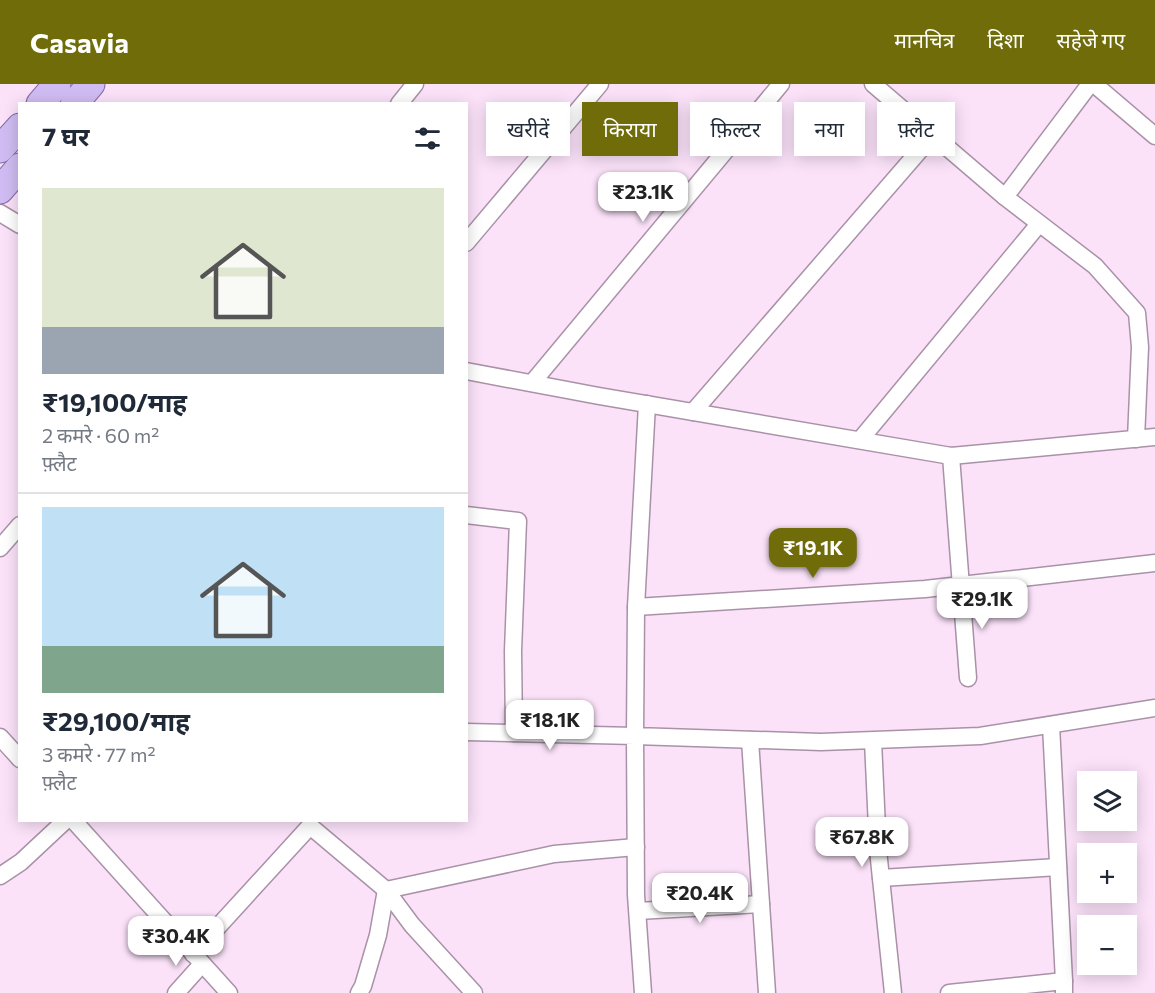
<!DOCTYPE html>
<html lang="hi">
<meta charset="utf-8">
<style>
body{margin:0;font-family:Commissioner,"Noto Sans Devanagari",sans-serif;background:#f2f2f3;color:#1f2937;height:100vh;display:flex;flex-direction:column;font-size:22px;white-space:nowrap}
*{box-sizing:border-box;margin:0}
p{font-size:20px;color:#747a83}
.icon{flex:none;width:33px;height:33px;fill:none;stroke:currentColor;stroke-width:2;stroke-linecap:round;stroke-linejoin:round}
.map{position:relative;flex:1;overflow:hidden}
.details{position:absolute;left:18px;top:18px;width:450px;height:720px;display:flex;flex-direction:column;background:#fff;border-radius:0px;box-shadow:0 3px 15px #0003}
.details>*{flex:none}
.guide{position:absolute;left:486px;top:18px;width:570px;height:54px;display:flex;gap:12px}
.tools{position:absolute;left:1077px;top:687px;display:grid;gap:12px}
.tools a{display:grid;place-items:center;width:60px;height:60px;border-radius:0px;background:#fff;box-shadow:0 3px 15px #0003;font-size:30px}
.price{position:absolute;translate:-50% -51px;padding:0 14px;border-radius:12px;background:#fff;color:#222;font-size:20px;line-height:39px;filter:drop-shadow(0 2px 3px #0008)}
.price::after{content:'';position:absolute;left:50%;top:36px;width:18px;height:14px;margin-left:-9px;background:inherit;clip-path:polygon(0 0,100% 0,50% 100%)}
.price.on{background:#6f6c09;color:#fff}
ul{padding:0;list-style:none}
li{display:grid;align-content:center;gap:12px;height:318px;padding:0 24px}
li+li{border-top:2px solid #e0e1e3}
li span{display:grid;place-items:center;height:186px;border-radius:0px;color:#555}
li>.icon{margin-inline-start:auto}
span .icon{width:108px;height:108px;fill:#fffc;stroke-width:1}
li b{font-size:26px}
h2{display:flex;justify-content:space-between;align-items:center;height:72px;padding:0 24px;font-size:26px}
.tag{padding:0 21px;border-radius:0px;background:#fff;box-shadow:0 3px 15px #0003;font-size:21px;line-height:54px}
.tag.on{background:#6f6c09;color:#fff}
header{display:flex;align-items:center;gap:36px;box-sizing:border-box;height:84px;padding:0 30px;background:#6f6c09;color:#fff}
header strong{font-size:28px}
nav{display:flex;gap:33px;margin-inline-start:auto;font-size:21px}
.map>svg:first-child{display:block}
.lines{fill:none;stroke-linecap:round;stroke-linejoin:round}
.minor-casing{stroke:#a992a7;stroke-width:19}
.primary-casing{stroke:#846ba9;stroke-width:29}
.minor{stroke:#fff;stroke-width:16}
.primary{stroke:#d0bcf2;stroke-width:27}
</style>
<header>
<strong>Casavia</strong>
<nav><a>मानचित्र</a><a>दिशा</a><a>सहेजे गए</a></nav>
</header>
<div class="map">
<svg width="1155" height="909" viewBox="0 0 1155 909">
<rect width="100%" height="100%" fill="#fbe2f9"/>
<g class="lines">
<defs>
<g id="minor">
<path d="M873,0L1005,113L1090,0"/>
<path d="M1094,0L1155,52"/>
<path d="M399,20L415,0"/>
<path d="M1005,113L1095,182L1137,229L1140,263L1136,355"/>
<path d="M0,129L20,141"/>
<path d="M466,159L600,0"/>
<path d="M466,287L599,312L951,372L1155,353"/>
<path d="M532,299L781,0"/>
<path d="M647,320L636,523L925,505L1155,479"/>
<path d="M693,328L933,51"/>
<path d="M860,356L1039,140"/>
<path d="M951,372L968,594"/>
<path d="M466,431L518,437L513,567L514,649"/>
<path d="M0,464L20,441"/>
<path d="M636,523L635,652L821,658L980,652L1155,624"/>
<path d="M1051,641L1064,897"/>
<path d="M466,648L635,652L636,811L643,909"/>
<path d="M0,653L20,675"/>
<path d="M750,656L767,909"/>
<path d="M873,657L878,766L893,909"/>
<path d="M73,736L229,909"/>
<path d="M0,792L21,778L66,736"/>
<path d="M881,794L1058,783"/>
<path d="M638,827L761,820"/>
<path d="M193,870L310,742L386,806L412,841L474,909"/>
<path d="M176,909L202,880"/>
<path d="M359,909L363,902L378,851L386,806L554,770L636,763"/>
<path d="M949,909L1064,897V909"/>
</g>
<g id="primary">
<path d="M40,20L57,0"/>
<path d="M74,20L91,0"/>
<path d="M0,65L20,43"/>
<path d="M0,106L20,83"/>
</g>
</defs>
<use href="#minor" class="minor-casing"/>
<use href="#primary" class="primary-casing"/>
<use href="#minor" class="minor"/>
<use href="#primary" class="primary"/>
</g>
</svg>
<div class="tools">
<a><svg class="icon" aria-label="layers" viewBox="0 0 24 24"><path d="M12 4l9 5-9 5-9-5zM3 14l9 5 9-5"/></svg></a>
<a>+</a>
<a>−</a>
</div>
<b class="price" style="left:643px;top:139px">₹23.1K</b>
<b class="price on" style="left:813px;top:495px">₹19.1K</b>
<b class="price" style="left:982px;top:546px">₹29.1K</b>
<b class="price" style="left:550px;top:667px">₹18.1K</b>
<b class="price" style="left:862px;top:784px">₹67.8K</b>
<b class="price" style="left:700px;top:840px">₹20.4K</b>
<b class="price" style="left:176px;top:883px">₹30.4K</b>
<div class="guide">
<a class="tag">खरीदें</a>
<a class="tag on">किराया</a>
<a class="tag">फ़िल्टर</a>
<a class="tag">नया</a>
<a class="tag">फ़्लैट</a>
</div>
<section class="details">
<h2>7 घर<svg class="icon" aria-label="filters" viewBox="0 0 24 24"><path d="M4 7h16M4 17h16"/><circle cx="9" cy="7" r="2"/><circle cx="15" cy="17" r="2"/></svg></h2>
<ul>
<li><span style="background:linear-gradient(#dfe7d0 75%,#9aa5b1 0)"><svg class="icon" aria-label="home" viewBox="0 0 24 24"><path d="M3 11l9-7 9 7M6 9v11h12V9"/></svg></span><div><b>₹19,100/माह</b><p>2 कमरे · 60 m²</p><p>फ़्लैट</p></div></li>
<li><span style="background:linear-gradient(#bfe0f5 75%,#7fa58c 0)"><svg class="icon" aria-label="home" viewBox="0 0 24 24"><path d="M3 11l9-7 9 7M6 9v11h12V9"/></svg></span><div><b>₹29,100/माह</b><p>3 कमरे · 77 m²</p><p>फ़्लैट</p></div></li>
</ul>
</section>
</div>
